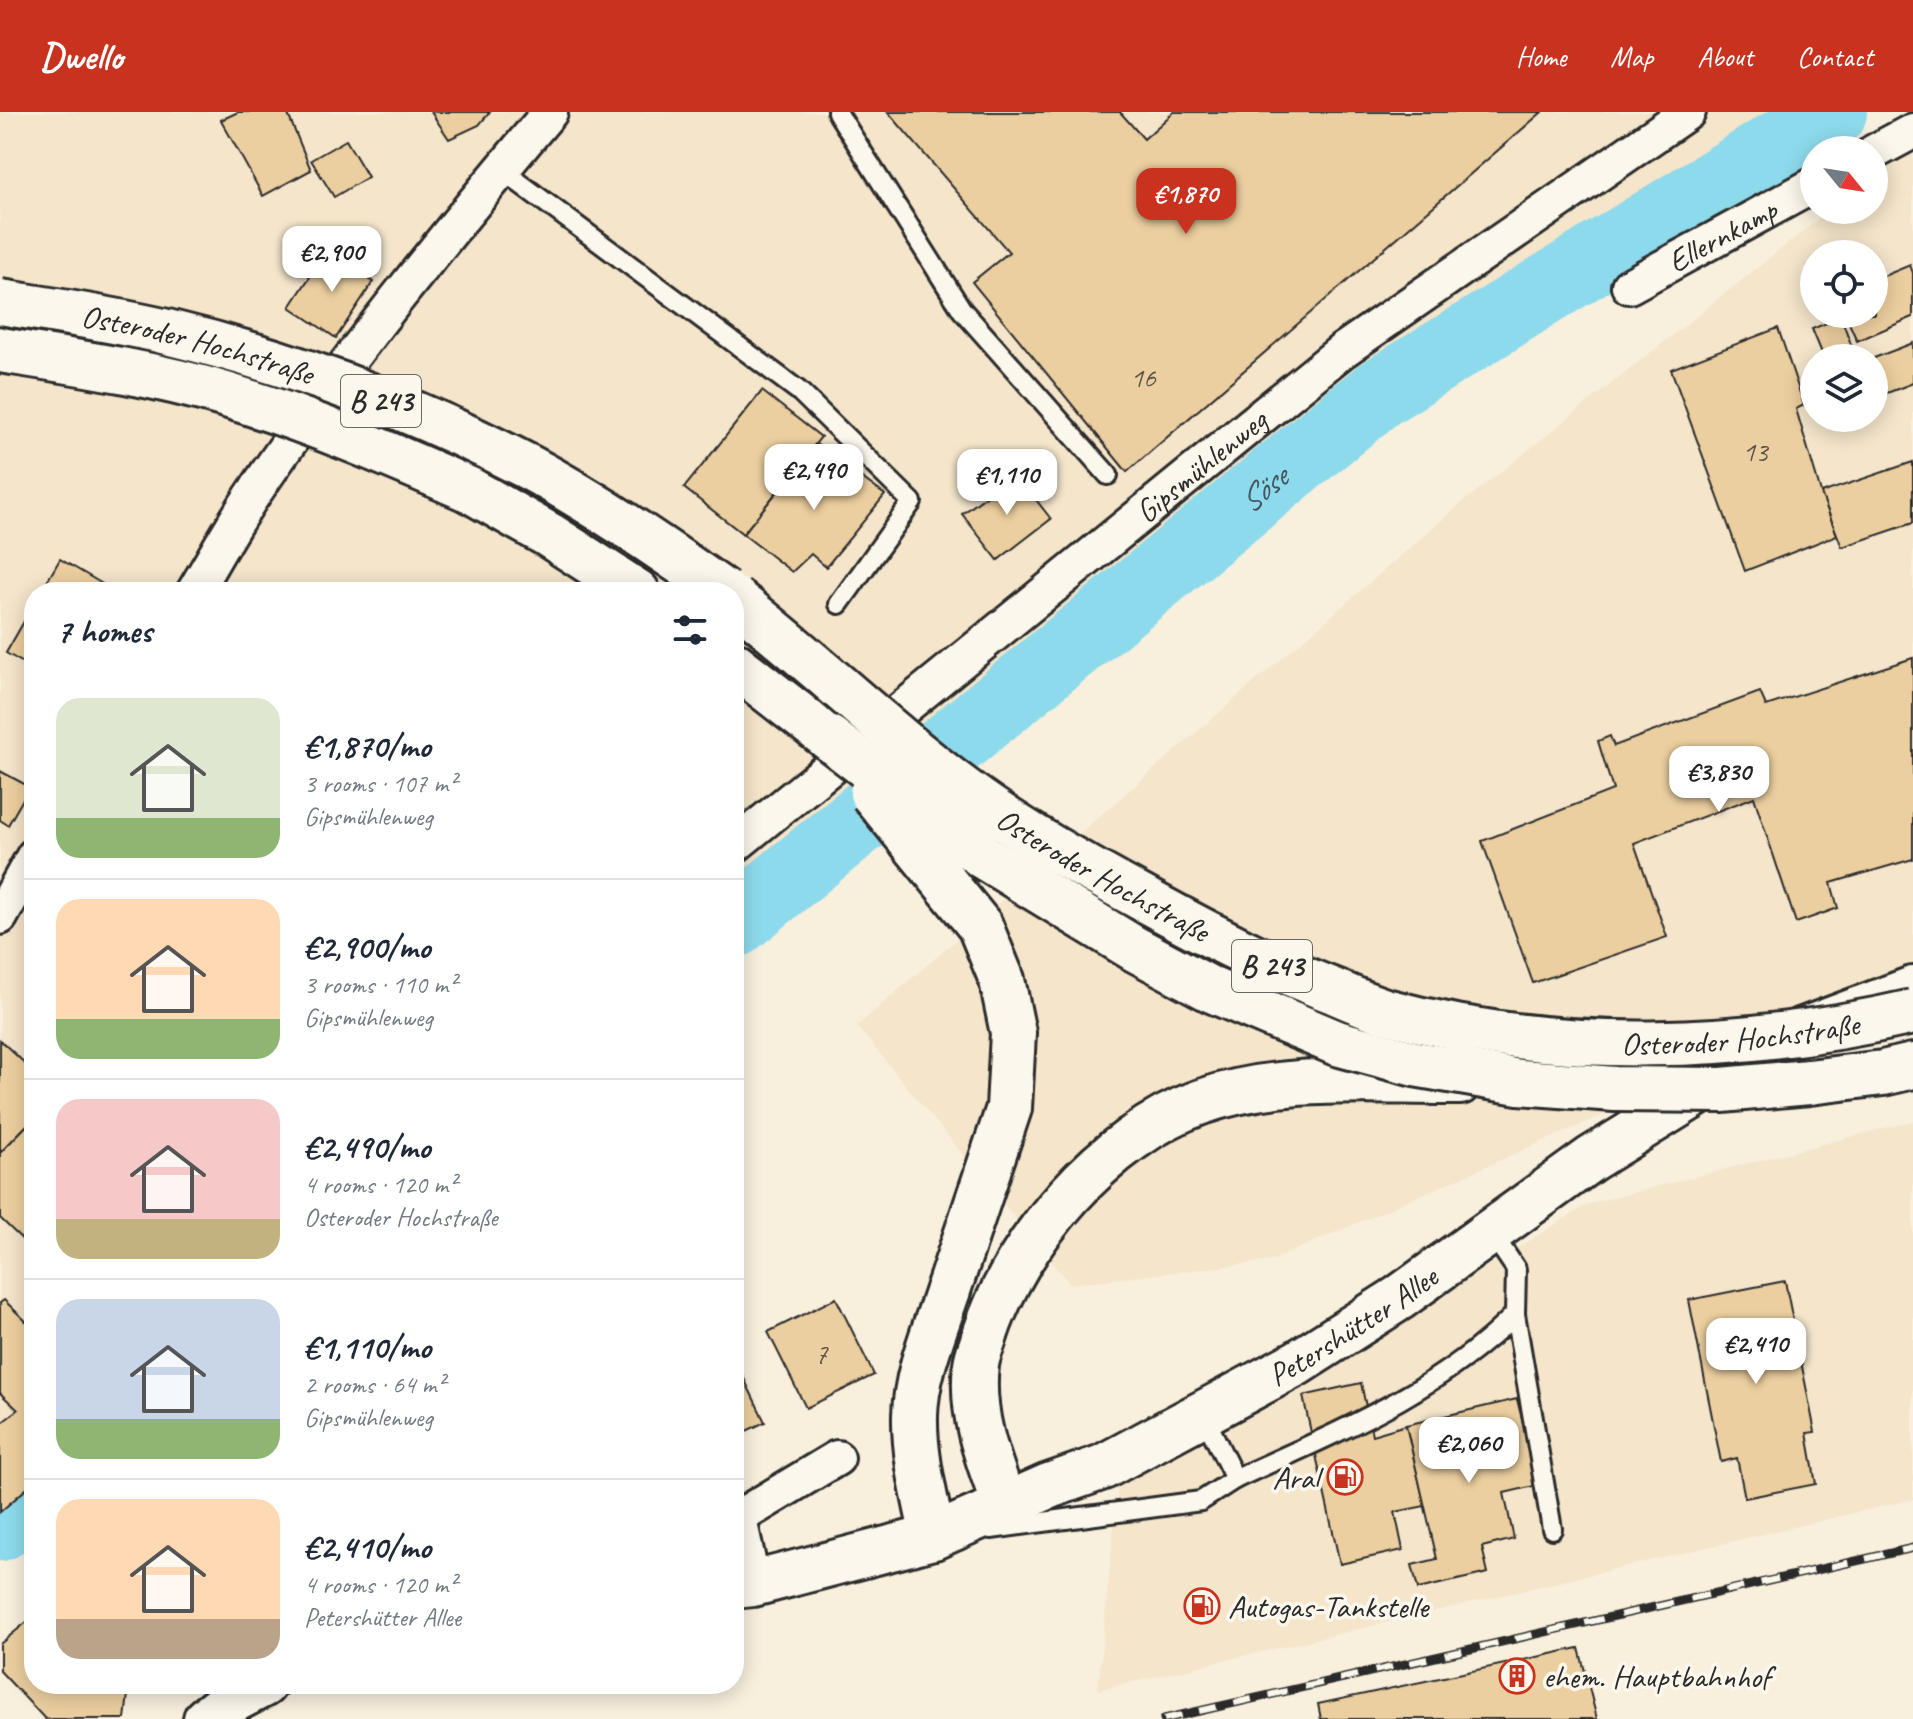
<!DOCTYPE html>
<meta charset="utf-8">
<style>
body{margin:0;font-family:Caveat,sans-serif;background:#f6f6f7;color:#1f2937;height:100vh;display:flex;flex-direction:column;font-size:30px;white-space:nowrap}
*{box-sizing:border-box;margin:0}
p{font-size:26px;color:#747a83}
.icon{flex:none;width:44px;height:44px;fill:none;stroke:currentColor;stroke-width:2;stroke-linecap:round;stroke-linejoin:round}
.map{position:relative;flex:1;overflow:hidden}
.panel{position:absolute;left:24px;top:470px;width:720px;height:1112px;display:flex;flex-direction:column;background:#fff;border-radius:32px;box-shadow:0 4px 20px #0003}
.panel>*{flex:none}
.needle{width:52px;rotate:120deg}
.buttons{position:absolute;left:1800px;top:24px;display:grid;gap:16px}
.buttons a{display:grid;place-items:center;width:88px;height:88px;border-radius:50%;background:#fff;box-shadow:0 4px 20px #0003;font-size:40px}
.price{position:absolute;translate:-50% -68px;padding:0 18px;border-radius:16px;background:#fff;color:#222;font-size:26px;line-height:52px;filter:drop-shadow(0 2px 4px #0008)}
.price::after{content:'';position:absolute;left:50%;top:48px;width:24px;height:18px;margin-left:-12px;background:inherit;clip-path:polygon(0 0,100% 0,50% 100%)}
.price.current{background:#c8321e;color:#fff}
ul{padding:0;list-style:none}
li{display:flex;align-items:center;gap:24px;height:200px;padding:0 32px}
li+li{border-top:2px solid #e0e1e3}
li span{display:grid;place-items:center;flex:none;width:224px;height:160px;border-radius:24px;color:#555}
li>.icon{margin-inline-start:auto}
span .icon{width:96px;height:96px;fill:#fffc;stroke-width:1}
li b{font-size:34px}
h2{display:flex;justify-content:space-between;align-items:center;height:96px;padding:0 32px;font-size:34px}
header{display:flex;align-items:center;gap:48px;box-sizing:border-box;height:112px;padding:0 40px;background:#c8321e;color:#fff}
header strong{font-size:38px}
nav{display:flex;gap:44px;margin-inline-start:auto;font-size:28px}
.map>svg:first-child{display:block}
.built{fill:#f4e5cb;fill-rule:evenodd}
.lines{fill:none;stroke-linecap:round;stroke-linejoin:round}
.river{stroke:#8ddaed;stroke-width:70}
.building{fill:#eccfa0;stroke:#2b2b2b;stroke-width:2}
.service-casing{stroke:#2b2b2b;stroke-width:24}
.minor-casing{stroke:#2b2b2b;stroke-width:40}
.secondary-casing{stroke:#2b2b2b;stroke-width:50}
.trunk-casing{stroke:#2b2b2b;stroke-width:50}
.service{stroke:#fbf7ec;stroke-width:18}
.minor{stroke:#fbf7ec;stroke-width:34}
.secondary{stroke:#fbf7ec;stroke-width:44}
.trunk{stroke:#fbf7ec;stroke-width:44}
.rail-casing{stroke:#2b2b2b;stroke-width:9}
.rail{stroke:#fbf7ec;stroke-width:6;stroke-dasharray:18;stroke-linecap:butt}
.trunk-bridge-casing{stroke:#2b2b2b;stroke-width:50;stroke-linecap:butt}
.trunk-bridge{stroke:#fbf7ec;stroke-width:44}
.labels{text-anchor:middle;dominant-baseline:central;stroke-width:7;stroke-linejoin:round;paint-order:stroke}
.number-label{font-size:28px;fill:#5b5448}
.shield{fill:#fbf7ec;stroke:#696865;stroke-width:2}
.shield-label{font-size:30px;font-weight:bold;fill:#2b2b2b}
.street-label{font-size:32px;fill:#2b2b2b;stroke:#fbf7ec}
.poi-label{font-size:32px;fill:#2b2b2b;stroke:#fbf7ec;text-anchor:start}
.water-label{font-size:34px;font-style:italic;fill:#44575c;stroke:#fbf7ec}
</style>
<header>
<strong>Dwello</strong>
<nav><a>Home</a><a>Map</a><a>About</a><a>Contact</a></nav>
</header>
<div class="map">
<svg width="1913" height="1607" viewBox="0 0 1913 1607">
<rect width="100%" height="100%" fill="#f8efdd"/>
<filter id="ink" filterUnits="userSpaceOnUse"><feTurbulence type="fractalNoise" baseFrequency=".0125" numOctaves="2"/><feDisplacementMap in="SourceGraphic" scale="16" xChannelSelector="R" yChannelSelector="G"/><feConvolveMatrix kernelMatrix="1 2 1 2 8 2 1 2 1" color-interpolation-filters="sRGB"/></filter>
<g filter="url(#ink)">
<g class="built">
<path d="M0,0H1791L1377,257L734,783V480H34V1370L0,1400Z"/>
<path d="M1913,32V867L1270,1149L1070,1172L857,914L1462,391L1830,98H1874V63ZM1814,142H1874V202H1814ZM1814,246H1874V306H1814Z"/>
<path d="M1913,1009V1387L1098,1578L1119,1363L1253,1298L1589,1092Z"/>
</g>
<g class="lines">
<g class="river">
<path id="s1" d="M734,811L1378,282L1832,0"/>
<path d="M0,1414L34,1386"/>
</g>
</g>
<g class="building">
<path d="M238,0H287L311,58L263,84L221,8Z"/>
<path d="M431,0H490L479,13L449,27Z"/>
<path d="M888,0H1120L1144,27L1174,0H1542L1127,360L972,170L1009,140Z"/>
<path d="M346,28L368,65L334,85L311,48Z"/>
<path d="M327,139L373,170L336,226L290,195Z"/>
<path d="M1910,153L1913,161V205L1857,229L1845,202H1874V168Z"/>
<path d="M1841,205L1856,246H1824L1812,217Z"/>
<path d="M1778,216L1804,293L1796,297L1821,381L1837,423L1745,459L1671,257Z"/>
<path d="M1913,231V271L1874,286V246Z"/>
<path d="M762,279L821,325L743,422L684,376Z"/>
<path d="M816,332L885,383L826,455L811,442L792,460L743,422Z"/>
<path d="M1913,350V411L1842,435L1821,381Z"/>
<path d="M1016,362L1051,407L998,448L962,402Z"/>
<path d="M60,447L116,480H41Z"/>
<path d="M34,492V557L6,541Z"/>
<path d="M1913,546V747L1831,771L1838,796L1796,811L1754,685L1634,731L1667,825L1533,871L1482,729L1613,678L1598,629L1610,624L1614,634L1760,580L1766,594Z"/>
<path d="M0,659L30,675L8,713L0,708Z"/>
<path d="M0,928L34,960V1006L0,1041Z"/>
<path d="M34,1006V1139L0,1106V1041Z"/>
<path d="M1785,1169L1815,1320L1807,1321L1816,1372L1745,1386L1737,1346L1721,1350L1689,1188Z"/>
<path d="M836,1186L874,1263L806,1296L768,1220Z"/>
<path d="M4,1188L34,1217V1370L0,1400V1312L18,1298L0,1281V1191Z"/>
<path d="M737,1252L765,1310L734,1325V1254Z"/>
<path d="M1361,1271L1372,1323L1406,1313L1425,1394L1395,1400L1403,1438L1340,1452L1303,1284Z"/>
<path d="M1517,1287L1538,1373L1504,1381L1514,1427L1482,1435L1488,1461L1418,1477L1412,1453L1437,1447L1406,1313Z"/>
<path d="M34,1504V1572H121L128,1582L125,1607H45L0,1559V1532Z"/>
<path d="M1579,1536L1597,1607H1321L1318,1592Z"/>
</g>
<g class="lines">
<defs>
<g id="service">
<path d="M837,0L962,198L1108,363"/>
<path d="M502,58L799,279L912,390L839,492"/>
<path d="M1491,1120L1516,1157L1515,1202L1552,1417"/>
<path d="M1203,1302L1235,1367C1333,1322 1439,1280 1515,1202"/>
<path d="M991,1417L1201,1389L1235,1367"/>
</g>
<g id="minor">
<path d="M1874,40L1913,19"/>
<path id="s2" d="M1629,174L1814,73"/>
<path d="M194,480C214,447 232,413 254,381C344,248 446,123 550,0"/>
<path id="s3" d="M734,734L1342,239L1688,0"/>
<path d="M0,805L34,744"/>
<path d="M739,1407L753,1472"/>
<path d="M734,1408L837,1346"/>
</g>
<g id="secondary">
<path id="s4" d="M734,1474L753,1472L933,1425L1049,1374L1103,1355L1297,1251L1399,1186L1591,1047L1793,922L1913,877"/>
<path d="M206,1607L224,1593L264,1572"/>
</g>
<g id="trunk">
<path d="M470,378L549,423L637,480"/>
<path d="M734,552L829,626"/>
<path d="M1809,970L1883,961L1913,954"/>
<path d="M1005,1394C988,1348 970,1303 976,1253C977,1243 982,1233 985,1223C1015,1130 1106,1023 1201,990C1282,961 1375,971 1460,970"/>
<path d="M933,1425C925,1385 914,1344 915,1303C916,1261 935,1218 948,1178"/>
</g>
</defs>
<use href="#service" class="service-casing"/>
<use href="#minor" class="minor-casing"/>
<use href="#secondary" class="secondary-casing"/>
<use href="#trunk" class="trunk-casing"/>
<use href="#service" class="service"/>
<use href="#minor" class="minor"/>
<use href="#secondary" class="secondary"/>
<use href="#trunk" class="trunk"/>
<defs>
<path id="rail" d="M1164,1607L1913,1436"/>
</defs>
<use href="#rail" class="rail-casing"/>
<use href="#rail" class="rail"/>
<defs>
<g id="trunk-bridge">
<path id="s5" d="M0,190C56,199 112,207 167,220C292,250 416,297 530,356C597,392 662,437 724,480"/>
<path d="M0,238C76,250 152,261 226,283C311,309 389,342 470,378"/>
<path id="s6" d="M734,487C813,549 886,620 967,680C1024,722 1085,755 1147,789C1209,823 1270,855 1336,880C1352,887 1369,894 1385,899C1555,945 1743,939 1913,900"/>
<path d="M829,626L984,745L1135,837L1212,878L1337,931L1415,952L1519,970L1615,977L1722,978L1809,970"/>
<path d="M872,681L980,814L1002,868L1013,921L1009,996L948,1178"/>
</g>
</defs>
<use href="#trunk-bridge" class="trunk-bridge-casing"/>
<use href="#trunk-bridge" class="trunk-bridge"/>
</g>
</g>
<defs>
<symbol id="fuel-ring" viewBox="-11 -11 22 22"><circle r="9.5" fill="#fbf7ec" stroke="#c8321e" stroke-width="1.5"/><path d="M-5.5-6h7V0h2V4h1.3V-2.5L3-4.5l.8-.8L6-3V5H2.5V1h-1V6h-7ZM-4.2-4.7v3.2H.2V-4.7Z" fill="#c8321e"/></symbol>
<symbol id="building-ring" viewBox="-11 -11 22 22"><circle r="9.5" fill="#fbf7ec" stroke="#c8321e" stroke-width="1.5"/><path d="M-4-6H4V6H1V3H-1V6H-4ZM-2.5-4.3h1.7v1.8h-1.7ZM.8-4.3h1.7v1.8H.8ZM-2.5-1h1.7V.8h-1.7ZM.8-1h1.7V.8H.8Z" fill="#c8321e"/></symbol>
</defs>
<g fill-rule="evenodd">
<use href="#fuel-ring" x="1325" y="1345" width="40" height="40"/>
<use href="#fuel-ring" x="1182" y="1474" width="40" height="40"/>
<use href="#building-ring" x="1497" y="1544" width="40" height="40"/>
</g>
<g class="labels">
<g class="number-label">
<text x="1143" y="265">16</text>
<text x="1755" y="339">13</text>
<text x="821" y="1241">7</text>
</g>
<g class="shield">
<rect x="341" y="263" width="80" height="52" rx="6"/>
<rect x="1232" y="828" width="80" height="52" rx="6"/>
</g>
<g class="shield-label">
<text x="381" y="289">B 243</text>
<text x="1272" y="854">B 243</text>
</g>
<g class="street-label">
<text stroke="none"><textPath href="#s2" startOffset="106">Ellernkamp</textPath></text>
<text stroke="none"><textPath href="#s5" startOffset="202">Osteroder Hochstraße</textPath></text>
<text stroke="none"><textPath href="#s3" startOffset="602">Gipsmühlenweg</textPath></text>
<text stroke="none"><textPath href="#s6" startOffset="462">Osteroder Hochstraße</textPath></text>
<text stroke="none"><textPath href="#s6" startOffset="1134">Osteroder Hochstraße</textPath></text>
<text stroke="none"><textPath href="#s4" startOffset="676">Petershütter Allee</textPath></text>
</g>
<g class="poi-label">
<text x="1319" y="1365" text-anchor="end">Aral</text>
<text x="1228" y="1494">Autogas-Tankstelle</text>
<text x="1543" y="1564">ehem. Hauptbahnhof</text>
</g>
<g class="water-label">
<text stroke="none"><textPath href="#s1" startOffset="684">Söse</textPath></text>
</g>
</g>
</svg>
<div class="buttons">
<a><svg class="needle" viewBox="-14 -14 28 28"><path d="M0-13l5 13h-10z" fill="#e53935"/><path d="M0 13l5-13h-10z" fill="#747a83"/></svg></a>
<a><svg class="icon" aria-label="locate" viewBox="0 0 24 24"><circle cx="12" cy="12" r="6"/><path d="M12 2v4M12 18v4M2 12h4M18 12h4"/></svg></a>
<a><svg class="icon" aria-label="layers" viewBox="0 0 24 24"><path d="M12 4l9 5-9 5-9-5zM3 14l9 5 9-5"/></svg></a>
</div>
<b class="price current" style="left:1186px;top:124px">€1,870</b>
<b class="price" style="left:332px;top:182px">€2,900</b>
<b class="price" style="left:814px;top:400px">€2,490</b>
<b class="price" style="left:1007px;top:405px">€1,110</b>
<b class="price" style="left:1719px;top:702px">€3,830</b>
<b class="price" style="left:1756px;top:1274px">€2,410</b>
<b class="price" style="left:1469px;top:1373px">€2,060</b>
<section class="panel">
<h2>7 homes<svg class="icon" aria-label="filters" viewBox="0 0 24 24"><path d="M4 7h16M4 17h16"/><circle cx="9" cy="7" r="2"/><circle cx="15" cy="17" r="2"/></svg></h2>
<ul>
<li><span style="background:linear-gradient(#dfe7d0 75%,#8fb573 0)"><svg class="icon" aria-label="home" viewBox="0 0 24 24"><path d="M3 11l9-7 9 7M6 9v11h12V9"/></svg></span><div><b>€1,870/mo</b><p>3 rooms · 107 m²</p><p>Gipsmühlenweg</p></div></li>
<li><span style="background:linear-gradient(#ffd9b3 75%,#8fb573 0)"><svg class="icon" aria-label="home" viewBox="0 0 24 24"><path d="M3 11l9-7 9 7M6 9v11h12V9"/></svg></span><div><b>€2,900/mo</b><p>3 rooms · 110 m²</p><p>Gipsmühlenweg</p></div></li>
<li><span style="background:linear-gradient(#f6c9c9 75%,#c2b280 0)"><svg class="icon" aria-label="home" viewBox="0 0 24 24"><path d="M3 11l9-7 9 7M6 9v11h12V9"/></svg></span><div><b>€2,490/mo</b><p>4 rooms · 120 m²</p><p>Osteroder Hochstraße</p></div></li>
<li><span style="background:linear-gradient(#c9d6e8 75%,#8fb573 0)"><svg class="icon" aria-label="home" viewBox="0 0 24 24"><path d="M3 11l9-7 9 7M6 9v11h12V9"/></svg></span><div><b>€1,110/mo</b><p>2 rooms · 64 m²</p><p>Gipsmühlenweg</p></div></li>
<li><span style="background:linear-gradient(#ffd9b3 75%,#b9a48a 0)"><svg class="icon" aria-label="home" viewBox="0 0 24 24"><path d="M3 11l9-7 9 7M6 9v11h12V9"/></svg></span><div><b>€2,410/mo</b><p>4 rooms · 120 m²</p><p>Petershütter Allee</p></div></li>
</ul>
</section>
</div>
